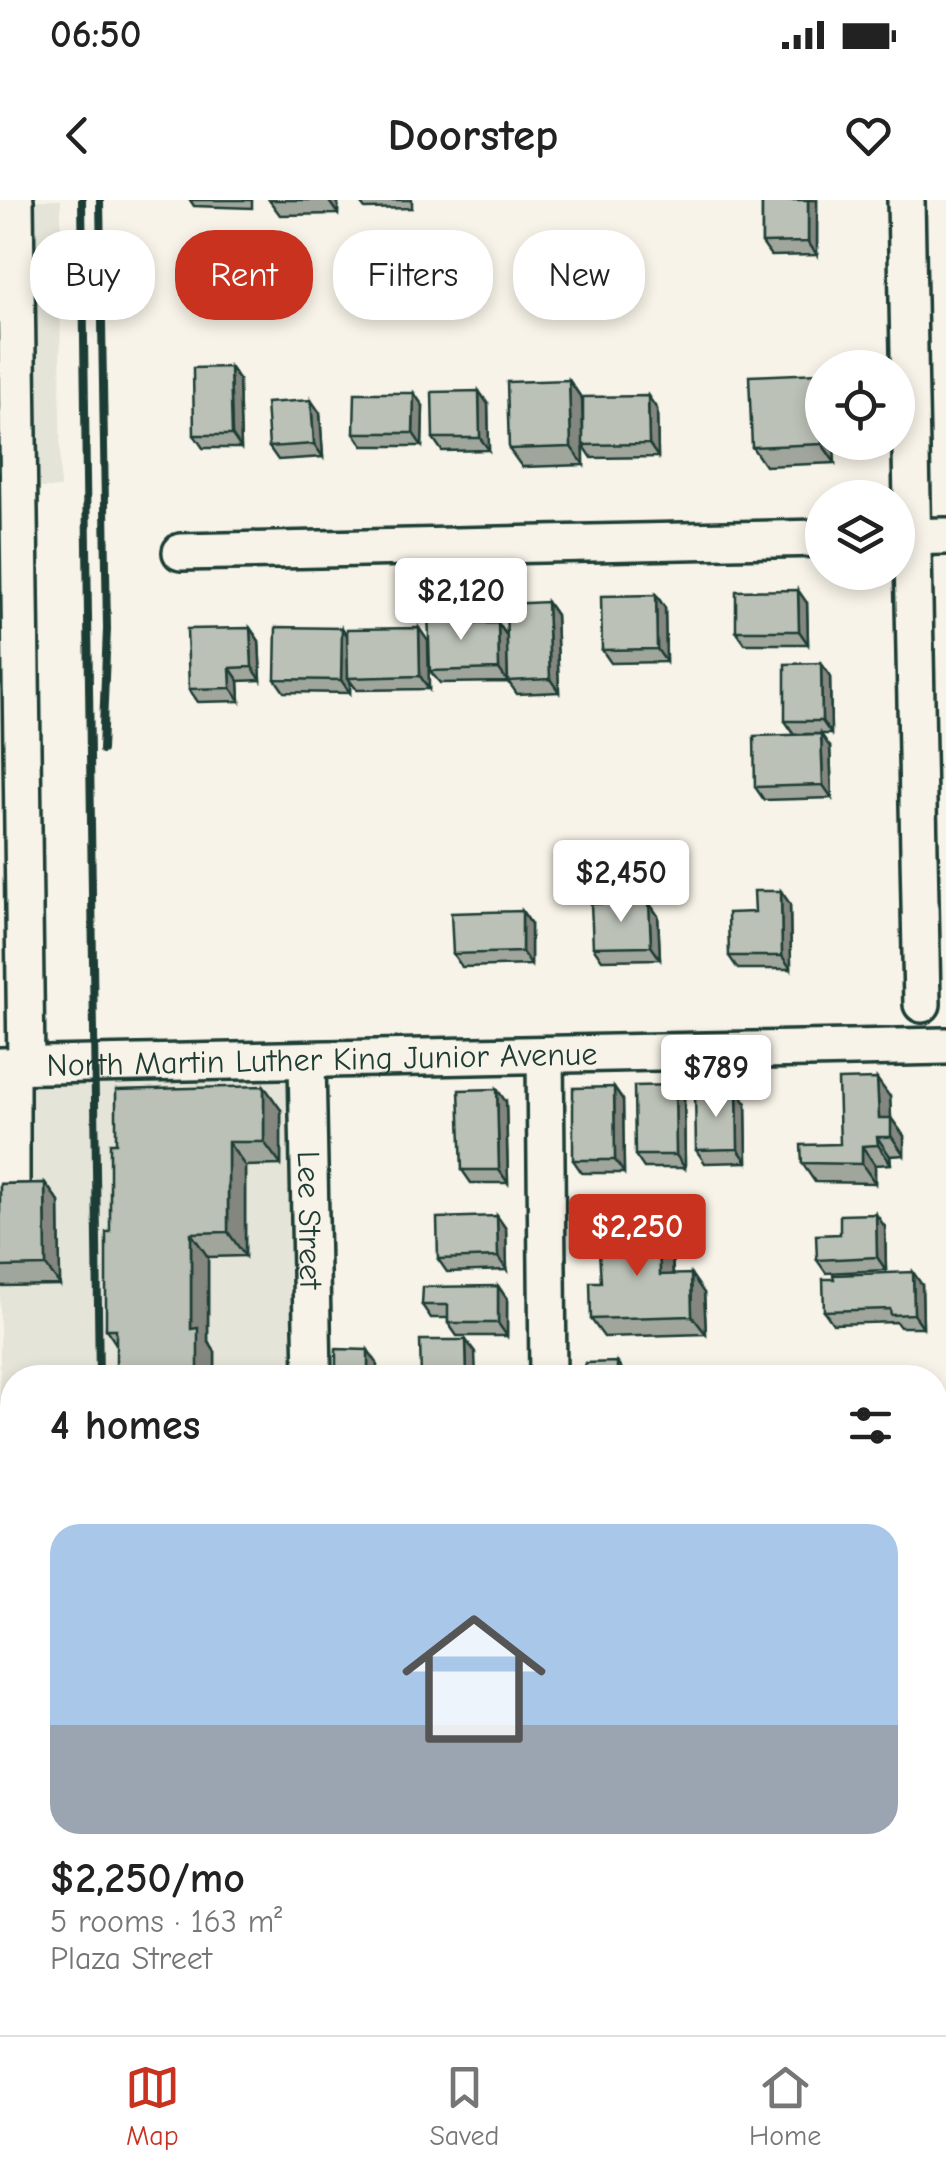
<!DOCTYPE html>
<meta charset="utf-8">
<style>
body{margin:0;font-family:"Comic Neue",sans-serif;background:#f6f6f6;color:#222;height:100vh;display:flex;flex-direction:column;font-size:38px;white-space:nowrap}
*{box-sizing:border-box;margin:0}
p{font-size:32px;color:#767676}
.icon{flex:none;width:55px;height:55px;fill:none;stroke:currentColor;stroke-width:2;stroke-linecap:round;stroke-linejoin:round}
.map{position:relative;flex:1;overflow:hidden}
.details{position:absolute;left:0px;top:1165px;width:948px;height:670px;display:flex;flex-direction:column;background:#fff;border-radius:40px 40px 0 0;box-shadow:0 5px 15px #0003}
.details>*{flex:none}
.guide{position:absolute;left:30px;top:30px;width:888px;height:90px;display:flex;gap:20px}
.buttons{position:absolute;left:805px;top:150px;display:grid;gap:20px}
.buttons a{display:grid;place-items:center;width:110px;height:110px;border-radius:50%;background:#fff;box-shadow:0 5px 15px #0003;font-size:50px}
.price{position:absolute;translate:-50% -85px;padding:0 22px;border-radius:10px;background:#fff;color:#222;font-size:32px;line-height:65px;filter:drop-shadow(0 2px 5px #0008)}
.price::after{content:'';position:absolute;left:50%;top:60px;width:30px;height:22px;margin-left:-15px;background:inherit;clip-path:polygon(0 0,100% 0,50% 100%)}
.price.current{background:#c8321e;color:#fff}
ul{padding:0;list-style:none}
li{display:grid;align-content:center;gap:20px;height:530px;padding:0 50px}
li+li{border-top:2px solid #e0e0e0}
li span{display:grid;place-items:center;height:310px;border-radius:30px;color:#555}
li>.icon{margin-inline-start:auto}
span .icon{width:180px;height:180px;fill:#fffc;stroke-width:1}
li b{font-size:42px}
h2{display:flex;justify-content:space-between;align-items:center;height:120px;padding:0 50px;font-size:42px}
.chip{padding:0 35px;border-radius:40px;background:#fff;box-shadow:0 5px 15px #0003;font-size:35px;line-height:90px}
.chip.current{background:#c8321e;color:#fff}
.status{display:flex;justify-content:space-between;align-items:center;height:70px;padding:0 50px;background:#fff;direction:ltr}
.status svg{height:28px;fill:currentColor}
header{display:flex;justify-content:space-between;align-items:center;height:130px;padding:0 50px;background:#fff;font-size:45px;font-weight:700}
.tab-bar{display:flex;justify-content:space-around;align-items:center;height:140px;border-top:2px solid #e0e0e0;background:#fff;font-size:28px;color:#767676}
.tab-bar a{display:grid;justify-items:center;gap:5px}
.tab-bar .current{color:#c8321e}
.map>svg:first-child{display:block}
.built{fill:#e5e4d9}
.green{fill:#d3d5ca;stroke:#79897f;stroke-width:2.5}
.lines{fill:none;stroke-linecap:round;stroke-linejoin:round}
.minor-casing{stroke:#1f3d34;stroke-width:42}
.minor{stroke:#f7f3e8;stroke-width:35}
.rail{stroke:#1f3d34;stroke-width:8}
.wall{fill:#a1a69d;stroke:#1f3d34;stroke-width:2.5}
.shaded-wall{fill:#83877f;stroke:#1f3d34;stroke-width:2.5}
.building{fill:#bbc1b6;stroke:#1f3d34;stroke-width:2.5}
.labels{text-anchor:middle;dominant-baseline:central;stroke-width:9;stroke-linejoin:round;paint-order:stroke}
.street-label{font-size:32px;fill:#1f3d34;stroke:#f7f3e8}
</style>
<div class="status"><b>06:50</b><svg viewBox="0 0 49 12"><path d="M0 12V9h3v3zM5 12V6h3v6zM10 12V3h3v9zM15 12V0h3v12zM26 1h20v11H26zM47 4h2v5h-2z"/></svg></div>
<header><svg class="icon" aria-label="back" viewBox="0 0 24 24"><path d="M15 5l-7 7 7 7"/></svg>Doorstep<svg class="icon" aria-label="heart" viewBox="0 0 24 24"><path d="M12 20l-8-8c-3-5 5-10 8-4 3-6 11-1 8 4z"/></svg></header>
<div class="map">
<svg width="946" height="1835" viewBox="0 0 946 1835">
<rect width="100%" height="100%" fill="#f7f3e8"/>
<filter id="ink" filterUnits="userSpaceOnUse"><feTurbulence type="fractalNoise" baseFrequency=".01" numOctaves="2"/><feDisplacementMap in="SourceGraphic" scale="20" xChannelSelector="R" yChannelSelector="G"/><feConvolveMatrix kernelMatrix="1 2 1 2 8 2 1 2 1" color-interpolation-filters="sRGB"/></filter>
<g filter="url(#ink)">
<g class="built">
<path d="M32,0H61L60,288H36Z"/>
<path d="M291,875L297,1177L12,1178V1447H0V881Z"/>
<path d="M0,1477H12V1822H328V1835H0Z"/>
</g>
<path class="green" d="M946,1382V1506H935V1383Z"/>
<g class="lines">
<defs>
<g id="minor">
<path d="M15,0L26,865"/>
<path d="M906,0L922,804"/>
<path d="M898,337L946,336"/>
<path d="M181,352L822,338"/>
<path d="M545,855L548,1178"/>
<path id="s1" d="M307,860L313,1178"/>
<path id="s2" d="M0,866L946,846"/>
<path d="M11,866V997"/>
<path d="M935,1369H946"/>
<path d="M0,1462H12"/>
<path d="M935,1518H946"/>
<path d="M174,1822L175,1835"/>
<path d="M557,1822V1835"/>
</g>
</defs>
<use href="#minor" class="minor-casing"/>
<use href="#minor" class="minor"/>
<g class="rail">
<path d="M82,0L99,1178"/>
<path d="M100,0L107,429L102,550"/>
<path d="M111,1822L112,1835"/>
</g>
</g>
<g class="wall">
<path d="M190,0H252V8L194,6Z"/>
<path d="M269,0H338V14L280,15Z"/>
<path d="M358,0H412V8L365,9Z"/>
<path d="M762,0H817V55L771,56L762,43Z"/>
<path d="M230,167L239,180L241,248H203L194,235Z"/>
<path d="M822,178L835,263L765,266L752,247Z"/>
<path d="M569,180L582,199L657,209L658,257L592,258L584,246V265L522,267L509,249Z"/>
<path d="M488,204L489,250L442,251L433,238Z"/>
<path d="M423,206L422,246H363L354,233Z"/>
<path d="M320,213L323,257L278,260L269,247Z"/>
<path d="M656,395L665,408L666,462L611,463L602,450Z"/>
<path d="M547,402L556,415L559,492L517,494L508,481V482L440,483L430,471L459,407L468,420V424L498,423L507,436Z"/>
<path d="M807,403L808,444H745L736,431Z"/>
<path d="M250,428L259,441L261,480L239,481L240,501L198,502L189,489Z"/>
<path d="M342,428L347,435L428,441L429,489L357,490L350,481V493L284,492L275,479Z"/>
<path d="M821,463L830,476L831,534H794L785,521Z"/>
<path d="M830,547L832,598L764,600L755,587Z"/>
<path d="M649,703L658,716L660,759L602,760L593,747Z"/>
<path d="M790,704L791,769H738L729,756L755,712Z"/>
<path d="M522,711L531,724V765L462,767L453,754Z"/>
<path d="M675,885L684,898L685,968H644L635,955Z"/>
<path d="M614,887L623,900L624,973H582L573,960Z"/>
<path d="M890,897L891,918L904,936V955L890,956L891,964L875,965V983L815,982L802,963L840,944Z"/>
<path d="M506,902L508,983H471L462,970Z"/>
<path d="M746,903L747,962L705,963L696,950Z"/>
<path d="M281,910V965L245,966V1056L208,1057V1141L215,1152V1178L116,1144L106,1129L116,943Z"/>
<path d="M45,983L59,1002L60,1085L0,1086V984Z"/>
<path d="M497,1016L506,1029L507,1070L447,1072L438,1059Z"/>
<path d="M885,1027L886,1070L826,1073L817,1060Z"/>
<path d="M672,1046L673,1074L704,1093L706,1134L604,1137L591,1119L601,1082Z"/>
<path d="M922,1085L923,1127H900L896,1122L833,1124L824,1111Z"/>
<path d="M498,1086L507,1099V1136H457L448,1123V1118H431L422,1105Z"/>
<rect x="0" y="1205" width="12" height="105"/>
<path d="M935,1241H944L946,1244V1315H935Z"/>
<path d="M935,1567L946,1570V1632H935Z"/>
<path d="M935,1649L940,1657V1659L946,1666V1710L935,1711Z"/>
<rect x="935" y="1758" width="11" height="58"/>
</g>
<g class="shaded-wall">
<path d="M328,0H338V14Z"/>
<path d="M808,0H817V55L808,42Z"/>
<path d="M230,167L239,180L241,248L232,235Z"/>
<path d="M819,173L822,178V242H834L835,263L822,244Z"/>
<path d="M569,180L582,199L584,265L571,247Z"/>
<path d="M479,191L488,204L489,250L480,238Z"/>
<path d="M414,193L423,206L422,246L413,233Z"/>
<path d="M648,196L657,209L658,257L649,244Z"/>
<path d="M311,200L320,213L323,257L314,244Z"/>
<path d="M798,390L807,403L808,444L799,431Z"/>
<path d="M656,395L665,408L666,462L657,449Z"/>
<path d="M547,402L556,415L559,492L550,479Z"/>
<path d="M459,407L468,420V437L459,424Z"/>
<path d="M498,423L507,436L508,482L499,469Z"/>
<path d="M250,428L259,441L261,480L252,467Z"/>
<path d="M342,428L351,441L348,478L350,481V493L341,480Z"/>
<path d="M419,428L428,441L429,489L420,476Z"/>
<path d="M821,463L830,476L831,534L822,521Z"/>
<path d="M230,468L239,481L240,501L231,488Z"/>
<path d="M821,534L830,547L832,598L823,585Z"/>
<path d="M781,691L790,704L791,769L782,756Z"/>
<path d="M649,703L658,716L660,759L651,746Z"/>
<path d="M522,711L531,724V765L522,752Z"/>
<path d="M877,879L890,897L891,918L904,936V955L879,918Z"/>
<path d="M675,885L684,898L685,968L676,955Z"/>
<path d="M264,886L281,910V965L264,942Z"/>
<path d="M614,887L623,900L624,973L615,960Z"/>
<path d="M497,889L506,902L508,983L499,970Z"/>
<path d="M737,890L746,903L747,962L738,949Z"/>
<path d="M877,937L890,956L891,964L878,945Z"/>
<path d="M228,942L245,966V1056L228,1032Z"/>
<path d="M862,946L875,965V983L862,964Z"/>
<path d="M45,983L59,1002L60,1085L46,1066Z"/>
<path d="M876,1014L885,1027L886,1070L877,1057Z"/>
<path d="M497,1016L506,1029L507,1070L498,1057Z"/>
<path d="M659,1028L672,1046L673,1094L660,1075Z"/>
<path d="M191,1033L208,1057V1141L215,1152V1178H198L191,1129Z"/>
<path d="M913,1072L922,1085L923,1127L914,1114Z"/>
<path d="M691,1074L704,1093L706,1134L692,1116Z"/>
<path d="M498,1086L507,1099V1136L498,1123Z"/>
<path d="M466,1140L475,1152L476,1178H467Z"/>
<path d="M368,1150L377,1163V1178H368Z"/>
<path d="M617,1162L626,1175V1178H617Z"/>
<path d="M944,1241L946,1244V1304L945,1302Z"/>
<path d="M309,1822H325L326,1835H309Z"/>
<path d="M480,1822H483L488,1831L489,1835H480Z"/>
<path d="M681,1822H684L690,1831V1835H682Z"/>
</g>
<g class="building">
<path d="M762,0H808V42L762,43Z"/>
<path d="M230,167L232,235H194L193,168Z"/>
<path d="M819,173L822,244L752,247L749,176Z"/>
<path d="M569,180L571,247L509,249L507,182Z"/>
<path d="M479,191L480,238H433L432,192Z"/>
<path d="M355,193H414L413,233H354Z"/>
<path d="M648,196L649,244L583,245V197Z"/>
<path d="M311,200L314,244L269,247L266,203Z"/>
<path d="M798,390L799,431H736V391Z"/>
<path d="M656,395L657,449L602,450L601,396Z"/>
<path d="M547,402L550,479L508,481L506,404Z"/>
<path d="M459,407V424L498,423L499,469L430,471L428,408Z"/>
<path d="M276,427L342,428L341,480L275,479Z"/>
<path d="M250,428L252,467L230,468L231,488L189,489L187,429Z"/>
<path d="M419,428L420,476L348,478L347,429Z"/>
<path d="M821,463L822,521H785V464Z"/>
<path d="M821,534L823,585L755,587L754,536Z"/>
<path d="M754,691H781L782,756H729L728,713L755,712Z"/>
<path d="M649,703L651,746L593,747L591,704Z"/>
<path d="M522,711V752L453,754L451,713Z"/>
<path d="M877,879L879,918H891V937H877L878,945L862,946V964L802,963L801,945L840,944L838,880Z"/>
<path d="M675,885L676,955H635L634,886Z"/>
<path d="M264,886V942H228V1032L191,1033V1129L198,1128V1178H116V1129H106V1032H110V943H116V890Z"/>
<path d="M614,887L615,960H573V888Z"/>
<path d="M497,889L499,970H462L459,890Z"/>
<path d="M695,890H737L738,949L696,950Z"/>
<path d="M45,983L46,1066L0,1067V984Z"/>
<path d="M876,1014L877,1057L817,1060L816,1035L840,1034V1015Z"/>
<path d="M497,1016L498,1057L438,1059L437,1018Z"/>
<path d="M659,1028L660,1075L691,1074L692,1116L591,1119L590,1082H601L598,1035L610,1034L609,1029Z"/>
<path d="M913,1072L914,1114L891,1115L890,1109L824,1111L823,1079H834L833,1075Z"/>
<path d="M498,1086V1123H448V1105H422L423,1087Z"/>
<path d="M420,1140H466L467,1178H421Z"/>
<path d="M336,1149L368,1150V1178H336Z"/>
<path d="M617,1162V1178H585V1163Z"/>
<rect x="0" y="1205" width="12" height="81"/>
<path d="M935,1241H944L945,1302H935Z"/>
<path d="M935,1567H944L945,1619H935Z"/>
<path d="M942,1659V1670H946V1697L935,1698V1660Z"/>
<rect x="935" y="1758" width="11" height="45"/>
<path d="M935,1818H946V1835H879V1822H935Z"/>
<rect x="202" y="1822" width="107" height="13"/>
<rect x="423" y="1822" width="57" height="13"/>
<path d="M603,1822H681L682,1835H603Z"/>
</g>
</g>
<g class="labels">
<g class="street-label">
<text stroke="none"><textPath href="#s2" startOffset="322">North Martin Luther King Junior Avenue</textPath></text>
<text stroke="none"><textPath href="#s1" startOffset="160">Lee Street</textPath></text>
</g>
</g>
</svg>
<div class="buttons">
<a><svg class="icon" aria-label="locate" viewBox="0 0 24 24"><circle cx="12" cy="12" r="6"/><path d="M12 2v4M12 18v4M2 12h4M18 12h4"/></svg></a>
<a><svg class="icon" aria-label="layers" viewBox="0 0 24 24"><path d="M12 4l9 5-9 5-9-5zM3 14l9 5 9-5"/></svg></a>
</div>
<b class="price" style="left:461px;top:443px">$2,120</b>
<b class="price" style="left:621px;top:725px">$2,450</b>
<b class="price" style="left:716px;top:920px">$789</b>
<b class="price current" style="left:637px;top:1079px">$2,250</b>
<div class="guide">
<a class="chip">Buy</a>
<a class="chip current">Rent</a>
<a class="chip">Filters</a>
<a class="chip">New</a>
</div>
<section class="details">
<h2>4 homes<svg class="icon" aria-label="filters" viewBox="0 0 24 24"><path d="M4 7h16M4 17h16"/><circle cx="9" cy="7" r="2"/><circle cx="15" cy="17" r="2"/></svg></h2>
<ul>
<li><span style="background:linear-gradient(#a9c7e8 65%,#9aa5b1 0)"><svg class="icon" aria-label="home" viewBox="0 0 24 24"><path d="M3 11l9-7 9 7M6 9v11h12V9"/></svg></span><div><b>$2,250/mo</b><p>5 rooms · 163 m²</p><p>Plaza Street</p></div></li>
</ul>
</section>
</div>
<nav class="tab-bar">
<a class="current"><svg class="icon" aria-label="map" viewBox="0 0 24 24"><path d="M3 6l6-2 6 2 6-2v14l-6 2-6-2-6 2zM9 4v14M15 6v14"/></svg>Map</a>
<a><svg class="icon" aria-label="saved" viewBox="0 0 24 24"><path d="M7 4h10v16l-5-4-5 4z"/></svg>Saved</a>
<a><svg class="icon" aria-label="home" viewBox="0 0 24 24"><path d="M3 11l9-7 9 7M6 9v11h12V9"/></svg>Home</a>
</nav>
